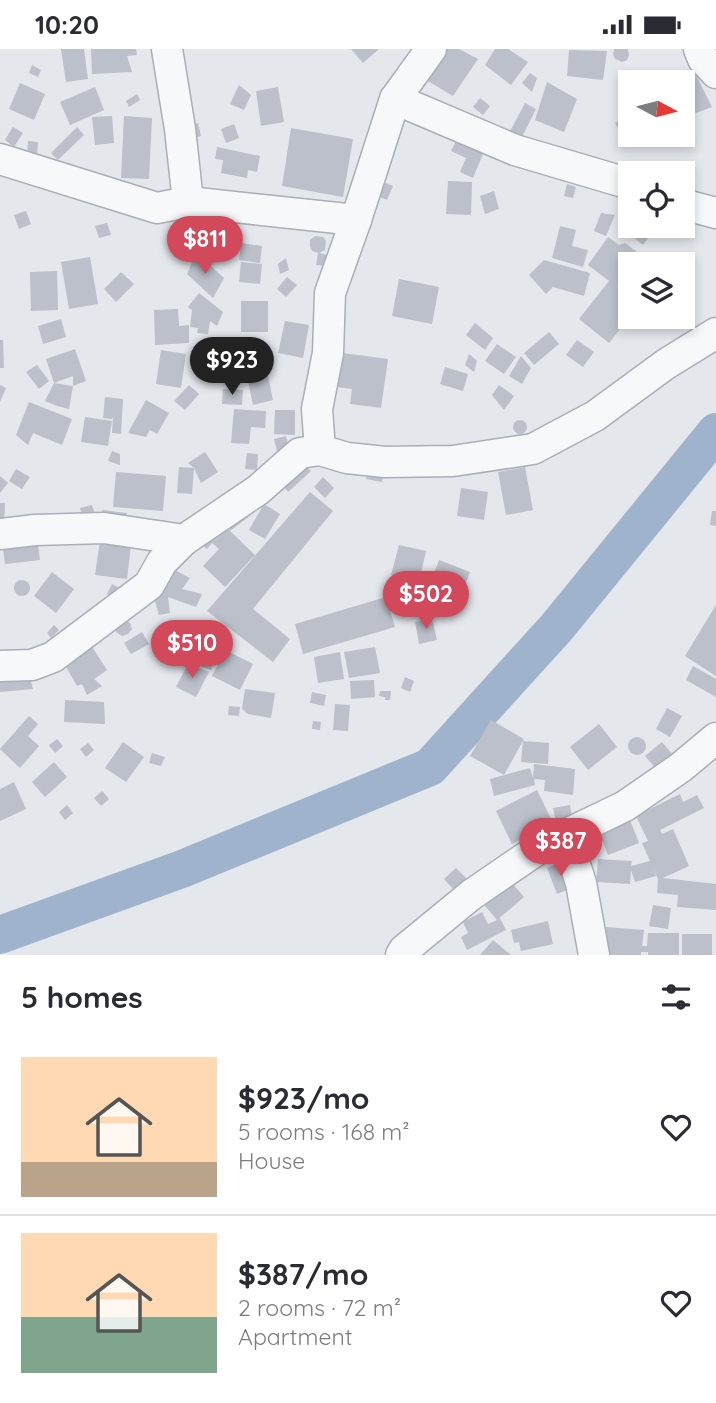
<!DOCTYPE html>
<meta charset="utf-8">
<style>
body{margin:0;font-family:Quicksand,sans-serif;background:#f7f7f7;color:#2b2b33;height:100vh;display:flex;flex-direction:column;font-size:26px;white-space:nowrap}
*{box-sizing:border-box;margin:0}
p{font-size:23px;color:#7c7c81}
.icon{flex:none;width:38px;height:38px;fill:none;stroke:currentColor;stroke-width:2;stroke-linecap:round;stroke-linejoin:round}
.map{position:relative;height:906px;overflow:hidden}
.panel{display:flex;flex-direction:column;background:#fff;flex:1}
.panel>*{flex:none}
.needle{width:46px;rotate:97deg}
.fabs{position:absolute;left:618px;top:21px;display:grid;gap:14px}
.fabs a{display:grid;place-items:center;width:77px;height:77px;border-radius:0px;background:#fff;box-shadow:0 4px 10px #0003;font-size:35px}
.price{position:absolute;translate:-50% -60px;padding:0 16px;border-radius:24px;background:#d1495b;color:#fff;font-size:23px;line-height:46px;filter:drop-shadow(0 2px 4px #0008)}
.price::after{content:'';position:absolute;left:50%;top:42px;width:21px;height:16px;margin-left:-10px;background:inherit;clip-path:polygon(0 0,100% 0,50% 100%)}
.price.current{background:#222;color:#fff}
ul{padding:0;list-style:none}
li{display:flex;align-items:center;gap:21px;height:175px;padding:0 21px}
li+li{border-top:2px solid #e1e1e2}
li span{display:grid;place-items:center;flex:none;width:196px;height:140px;border-radius:0px;color:#555}
li>.icon{margin-inline-start:auto}
span .icon{width:84px;height:84px;fill:#fffc;stroke-width:1}
li b{font-size:30px}
h2{display:flex;justify-content:space-between;align-items:center;height:84px;padding:0 21px;font-size:30px}
.status{display:flex;justify-content:space-between;align-items:center;height:49px;padding:0 35px;background:#fff;direction:ltr}
.status svg{height:19px;fill:currentColor}
.map>svg:first-child{display:block}
.lines{fill:none;stroke-linecap:round;stroke-linejoin:round}
.river{stroke:#9fb4cc;stroke-width:38}
.building{fill:#bbc0ca;fill-rule:evenodd}
.minor-casing{stroke:#a9aeb7;stroke-width:33}
.minor{stroke:#f7f8fa;stroke-width:30}
</style>
<div class="status"><b>10:20</b><svg viewBox="0 0 49 12"><path d="M0 12V9h3v3zM5 12V6h3v6zM10 12V3h3v9zM15 12V0h3v12zM26 1h20v11H26zM47 4h2v5h-2z"/></svg></div>
<div class="map">
<svg width="716" height="906" viewBox="0 0 716 906">
<rect width="100%" height="100%" fill="#e4e7ec"/>
<g class="lines">
<path class="river" d="M0,886L182,820L430,718L557,578L716,383"/>
</g>
<g class="building">
<path d="M61,0H84L88,30L66,33Z"/>
<path d="M91,0H136L137,6L127,7L132,23L92,25Z"/>
<path d="M351,0H379L363,14Z"/>
<path d="M445,0H459L478,10L453,47L428,32Z"/>
<path d="M495,0H508L528,13L511,36L485,16Z"/>
<path d="M614,0H628L629,6L627,11L622,13L615,10L613,5Z"/>
<path d="M569,1L607,2L603,31L567,27Z"/>
<path d="M32,16L41,21L38,28L29,24Z"/>
<path d="M693,20L712,58L682,69V33H670Z"/>
<path d="M530,24L537,29L532,43L522,34Z"/>
<path d="M547,33L577,50L564,83L535,71Z"/>
<path d="M20,34L45,45L34,71L9,60Z"/>
<path d="M239,36L251,46L244,61L230,55Z"/>
<path d="M95,38L104,61L70,76L60,53Z"/>
<path d="M278,38L284,73L261,77L256,42Z"/>
<path d="M137,45L140,51L129,58L126,52Z"/>
<path d="M480,49L490,57L483,66L473,58Z"/>
<path d="M525,54L536,60L518,96L506,90Z"/>
<path d="M112,67L114,94L95,96L92,68Z"/>
<path d="M124,67L152,69L149,130L121,129Z"/>
<path d="M625,69L630,78L620,83L615,74Z"/>
<path d="M198,74L201,87L189,90L185,78Z"/>
<path d="M234,75L239,89L226,94L221,80Z"/>
<path d="M13,78L23,84L14,98L5,91Z"/>
<path d="M77,78L84,86L58,111L51,104Z"/>
<path d="M291,79L353,90L343,148L282,137Z"/>
<path d="M28,92L38,93L37,106L27,105Z"/>
<path d="M456,92L483,105L473,129L460,123L466,109L451,102Z"/>
<path d="M217,98L260,107L257,123L248,121L247,129L221,124L223,111L215,110Z"/>
<path d="M378,131L393,137L387,151L372,145Z"/>
<path d="M448,132L472,133L471,166L446,165Z"/>
<path d="M567,135L576,138L573,149L564,147Z"/>
<path d="M494,142L499,160L485,165L480,147Z"/>
<path d="M26,162L31,175L19,180L14,166Z"/>
<path d="M193,164L230,170L225,195L189,189Z"/>
<path d="M601,164L615,166L606,187L594,182Z"/>
<path d="M107,174L111,186L99,189L95,177Z"/>
<path d="M560,177L576,181L572,197L588,201L583,218L552,209Z"/>
<path d="M643,179L651,185L643,196L635,190Z"/>
<path d="M315,187L323,188L326,192L325,201L319,204L328,206L327,217L316,216L318,204L312,202L310,197V191Z"/>
<path d="M608,188L619,196L625,194L641,206L634,215H630V221L617,238L630,248V255L619,269L625,274L609,294L579,270L609,232L588,216Z"/>
<path d="M241,194L262,197L260,214L239,211Z"/>
<path d="M196,204L224,229L213,249L187,225Z"/>
<path d="M90,208L98,255L69,260L61,213Z"/>
<path d="M286,209L289,221L280,225L278,215Z"/>
<path d="M544,211L590,224L584,247L553,238L546,245L529,226Z"/>
<path d="M241,213L262,215L260,235L239,233Z"/>
<path d="M57,222L58,261L31,262L30,223Z"/>
<path d="M121,223L134,235L116,253L104,240Z"/>
<path d="M287,228L297,236L286,248L277,240Z"/>
<path d="M399,230L439,238L432,275L392,267Z"/>
<path d="M199,244L223,263L217,277L210,272L208,285L197,284L198,279L190,278L192,261L188,258Z"/>
<rect x="241" y="252" width="27" height="31"/>
<path d="M178,260L179,277L189,276V294L155,296L154,261Z"/>
<path d="M61,270L66,288L43,295L38,277Z"/>
<path d="M285,272L309,276L303,309L278,304Z"/>
<path d="M475,274L493,289L485,301L466,286Z"/>
<path d="M549,283L559,295L534,316L524,304Z"/>
<path d="M0,291H3L4,319H0Z"/>
<path d="M577,291L594,303L583,318L566,306Z"/>
<path d="M220,294L230,314L219,320L209,299Z"/>
<path d="M497,295L516,308L504,325L485,312Z"/>
<path d="M75,300L86,332L73,337L69,360L57,357L45,352L54,334L46,310ZM73,327V337L54,334Z"/>
<path d="M161,301L186,305L181,339L156,335Z"/>
<path d="M335,303L388,310L381,359L350,355L352,340L330,337Z"/>
<path d="M469,305L477,312L474,323L465,316Z"/>
<path d="M521,307L531,319L522,335L509,327Z"/>
<path d="M37,316L49,332L39,340L26,323Z"/>
<path d="M445,318L468,325L463,342L440,335Z"/>
<path d="M268,327L273,351L253,356L248,332Z"/>
<path d="M0,336L6,339L0,353Z"/>
<path d="M189,336L199,345L185,361L174,352Z"/>
<path d="M499,336L514,347L504,361L492,346Z"/>
<path d="M223,340L243,341L242,356L222,355Z"/>
<path d="M105,348L123,350L121,385L112,384L113,368L112,370L103,369Z"/>
<path d="M146,351L169,364L157,385L150,381L146,388L128,384Z"/>
<path d="M29,353L72,370L62,396L33,384L28,396L16,386Z"/>
<path d="M234,360L266,362L265,379L251,378L249,395L231,394Z"/>
<path d="M275,361H295V386L274,385Z"/>
<path d="M85,368L112,372L108,397L81,393Z"/>
<circle cx="520" cy="378" r="7"/>
<path d="M286,387L289,399L277,402L274,390Z"/>
<path d="M112,402L120,405V416L108,412Z"/>
<path d="M205,403L218,423L201,434L194,419L192,445L177,444L179,418L194,419L188,414Z"/>
<path d="M247,404L258,405L257,421L245,420Z"/>
<path d="M302,413L311,422L288,443L281,434Z"/>
<path d="M368,418L384,421L382,433L366,430Z"/>
<path d="M525,418L533,461L506,466L498,423Z"/>
<path d="M16,420L30,428L22,440L9,432Z"/>
<path d="M116,423L166,427L163,462L113,458Z"/>
<path d="M0,427L8,434L0,444Z"/>
<path d="M323,428L334,439L325,449L314,438Z"/>
<path d="M461,439L488,443L484,471L457,467Z"/>
<path d="M310,443L333,462L253,560L290,590L273,613L207,562Z"/>
<path d="M0,454H5L4,474H0Z"/>
<path d="M250,454L251,466L230,482L255,506L225,538L203,517L219,500L212,494L207,500L196,491L223,480L215,492L226,479L230,482L228,470Z"/>
<path d="M264,455L280,465L265,490L249,481Z"/>
<path d="M92,456L96,468L84,471L80,459Z"/>
<path d="M102,461L127,464L126,475L101,472Z"/>
<path d="M712,462H716V477L710,476Z"/>
<path d="M37,488L40,511L5,515L2,491Z"/>
<path d="M100,491L131,496L127,530L95,526Z"/>
<path d="M399,496L426,502L419,533L391,526Z"/>
<path d="M439,511L470,523L457,559L435,551L438,545L428,541Z"/>
<path d="M169,518L190,529L182,540L202,545L196,558L168,548L170,564L159,566L152,542Z"/>
<path d="M52,523L74,540L56,564L34,547Z"/>
<circle cx="22" cy="539" r="8"/>
<path d="M112,535L122,540L117,550L107,545Z"/>
<path d="M386,548L395,578L303,605L295,575Z"/>
<path d="M716,556V627L685,607Z"/>
<path d="M125,570L130,574L132,580L128,585L122,587L116,583L115,576Z"/>
<path d="M432,570L437,591L419,595L415,573Z"/>
<path d="M54,576L59,581L51,589L47,584Z"/>
<path d="M142,583L149,595L131,605L124,594Z"/>
<path d="M185,589L217,600L211,621L182,610Z"/>
<path d="M87,590L107,621L94,630L102,637L87,646L82,635L77,637L61,609Z"/>
<path d="M375,598L380,624L349,629L344,603Z"/>
<path d="M161,601L168,602L167,613H160Z"/>
<path d="M225,601L253,615L240,641L212,627Z"/>
<path d="M340,603L344,630L318,634L314,608Z"/>
<path d="M188,615L209,623L196,648L176,638Z"/>
<path d="M27,617L33,640L0,643V622Z"/>
<path d="M693,617L716,630V648L686,631Z"/>
<path d="M405,628L414,632L410,643L401,639Z"/>
<path d="M374,631L375,648L351,650L350,632Z"/>
<path d="M245,640L275,644L271,669L248,665L242,660Z"/>
<path d="M380,642H391L390,651H385V648L379,647Z"/>
<path d="M312,643L326,646L324,657L310,654Z"/>
<path d="M65,651L104,653L105,675L64,673Z"/>
<path d="M335,655L350,656L348,682L333,681Z"/>
<path d="M229,657L240,658L239,667L228,666Z"/>
<path d="M667,659L682,667L670,688L656,680Z"/>
<path d="M29,667L38,675L28,687L39,697L20,719L0,700Z"/>
<path d="M491,671L524,690L504,726L470,707Z"/>
<path d="M313,672L321,673L320,681L312,680Z"/>
<path d="M599,675L617,698L588,721L570,698Z"/>
<circle cx="637" cy="697" r="9"/>
<path d="M57,690L63,697L55,704L49,696Z"/>
<path d="M523,692L549,694L548,715L521,713Z"/>
<path d="M123,693L144,708L126,733L105,719Z"/>
<path d="M662,693L673,706L656,720L645,707Z"/>
<path d="M88,694L94,701L86,708L80,700Z"/>
<path d="M152,704L165,708L161,717L149,714Z"/>
<path d="M54,713L67,728L45,748L32,733Z"/>
<path d="M534,715L575,720L573,746L544,742L545,731L534,730L535,736L494,747L490,730L530,719L533,729Z"/>
<path d="M14,733L26,760L0,772V740Z"/>
<path d="M537,741L557,782L544,789L540,781L512,795L496,762Z"/>
<path d="M102,742L109,750L101,757L94,749Z"/>
<path d="M680,745L683,753L697,746L704,759L660,781L662,785L673,780L689,817L663,829L716,835V861L677,858L678,846L657,844L658,830L653,819L656,827L635,833L631,821L630,835L596,833L598,810L632,812L631,817L650,812L642,794L648,792L636,767Z"/>
<path d="M67,756L73,764L65,771L59,763Z"/>
<path d="M570,756L572,768L556,772L553,759Z"/>
<path d="M630,771L639,794L608,806L599,783Z"/>
<path d="M564,812L574,838L557,845L547,819Z"/>
<path d="M456,819L467,830L455,842L444,830Z"/>
<path d="M507,828L524,848L497,871L500,869L506,881L467,901L461,888L468,884L463,873L482,863L488,875L497,871L480,851Z"/>
<path d="M653,856L671,859L668,880L649,877Z"/>
<path d="M548,872L553,895L521,902L519,893L514,894L511,881Z"/>
<path d="M606,878L644,881L642,897H647L648,884H679V906H648V903H641V906H602Z"/>
<rect x="682" y="885" width="30" height="21"/>
<path d="M493,891L511,906H480Z"/>
</g>
<g class="lines">
<defs>
<g id="minor">
<path d="M167,0L180,80L188,153"/>
<path d="M699,0L703,10L716,24"/>
<path d="M395,50L515,101L630,135"/>
<path d="M0,110L157,159L188,153L356,171"/>
<path d="M682,155L716,164"/>
<path d="M320,401L317,360L328,304L330,244L356,171L395,50L431,0"/>
<path d="M0,485L35,481L104,479L184,491L258,441L300,404L320,401L347,409L385,413L453,412L533,400L595,367L666,315L716,284"/>
<path d="M0,617L32,616L53,608L149,536L162,513L184,491"/>
<path d="M565,785L581,834L594,906"/>
<path d="M401,906L404,901L471,846L544,796L625,757L680,719L716,689"/>
</g>
</defs>
<use href="#minor" class="minor-casing"/>
<use href="#minor" class="minor"/>
</g>
</svg>
<div class="fabs">
<a><svg class="needle" viewBox="-14 -14 28 28"><path d="M0-13l5 13h-10z" fill="#e53935"/><path d="M0 13l5-13h-10z" fill="#7c7c81"/></svg></a>
<a><svg class="icon" aria-label="locate" viewBox="0 0 24 24"><circle cx="12" cy="12" r="6"/><path d="M12 2v4M12 18v4M2 12h4M18 12h4"/></svg></a>
<a><svg class="icon" aria-label="layers" viewBox="0 0 24 24"><path d="M12 4l9 5-9 5-9-5zM3 14l9 5 9-5"/></svg></a>
</div>
<b class="price" style="left:205px;top:227px">$811</b>
<b class="price current" style="left:232px;top:348px">$923</b>
<b class="price" style="left:426px;top:582px">$502</b>
<b class="price" style="left:192px;top:631px">$510</b>
<b class="price" style="left:561px;top:829px">$387</b>
</div>
<section class="panel">
<h2>5 homes<svg class="icon" aria-label="filters" viewBox="0 0 24 24"><path d="M4 7h16M4 17h16"/><circle cx="9" cy="7" r="2"/><circle cx="15" cy="17" r="2"/></svg></h2>
<ul>
<li><span style="background:linear-gradient(#ffd9b3 75%,#b9a48a 0)"><svg class="icon" aria-label="home" viewBox="0 0 24 24"><path d="M3 11l9-7 9 7M6 9v11h12V9"/></svg></span><div><b>$923/mo</b><p>5 rooms · 168 m²</p><p>House</p></div><svg class="icon" aria-label="heart" viewBox="0 0 24 24"><path d="M12 20l-8-8c-3-5 5-10 8-4 3-6 11-1 8 4z"/></svg></li>
<li><span style="background:linear-gradient(#ffd9b3 60%,#7fa58c 0)"><svg class="icon" aria-label="home" viewBox="0 0 24 24"><path d="M3 11l9-7 9 7M6 9v11h12V9"/></svg></span><div><b>$387/mo</b><p>2 rooms · 72 m²</p><p>Apartment</p></div><svg class="icon" aria-label="heart" viewBox="0 0 24 24"><path d="M12 20l-8-8c-3-5 5-10 8-4 3-6 11-1 8 4z"/></svg></li>
</ul>
</section>
